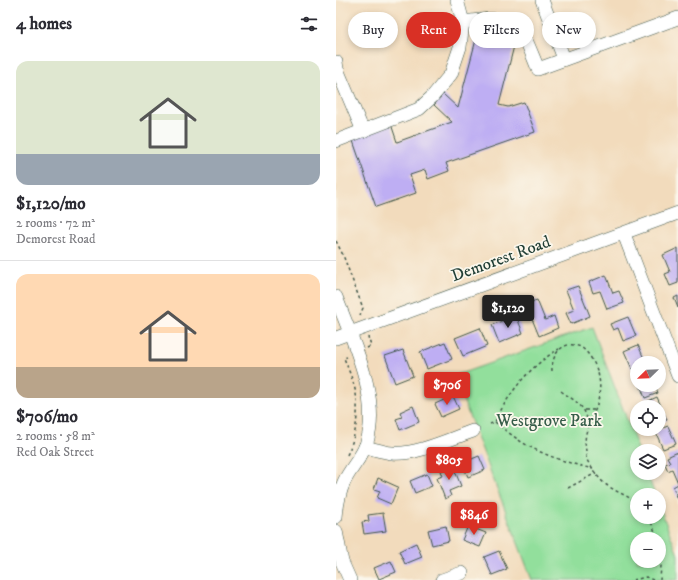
<!DOCTYPE html>
<meta charset="utf-8">
<style>
body{margin:0;font-family:"IM FELL DW Pica",serif;background:#f2f2f3;color:#2b2b33;height:100vh;display:flex;flex-direction:column;font-size:15px;white-space:nowrap}
*{box-sizing:border-box;margin:0}
p{font-size:13px;color:#7c7c81}
.icon{flex:none;width:22px;height:22px;fill:none;stroke:currentColor;stroke-width:2;stroke-linecap:round;stroke-linejoin:round}
.map{position:relative;flex:1;overflow:hidden}
.drawer{display:flex;flex-direction:column;background:#fff;width:336px}
.drawer>*{flex:none}
.hud{position:absolute;left:12px;top:12px;width:270px;height:36px;display:flex;gap:8px}
.needle{width:26px;rotate:247deg}
.buttons{position:absolute;left:294px;top:356px;display:grid;gap:8px}
.buttons a{display:grid;place-items:center;width:36px;height:36px;border-radius:50%;background:#fff;box-shadow:0 2px 6px #0003;font-size:20px}
.price{position:absolute;translate:-50% -34px;padding:0 9px;border-radius:4px;background:#d93025;color:#fff;font-size:13px;line-height:26px;filter:drop-shadow(0 1px 2px #0008)}
.price::after{content:'';position:absolute;left:50%;top:24px;width:12px;height:9px;margin-left:-6px;background:inherit;clip-path:polygon(0 0,100% 0,50% 100%)}
.price.on{background:#222;color:#fff}
ul{padding:0;list-style:none}
li{display:grid;align-content:center;gap:8px;height:212px;padding:0 16px}
li+li{border-top:1px solid #e1e1e2}
li span{display:grid;place-items:center;height:124px;border-radius:12px;color:#555}
li>.icon{margin-inline-start:auto}
span .icon{width:72px;height:72px;fill:#fffc;stroke-width:1}
li b{font-size:17px}
h2{display:flex;justify-content:space-between;align-items:center;height:48px;padding:0 16px;font-size:17px}
.tag{padding:0 14px;border-radius:18px;background:#fff;box-shadow:0 2px 6px #0003;font-size:14px;line-height:36px}
.tag.on{background:#d93025;color:#fff}
main{display:flex;flex:1;min-height:0}
.map>svg:first-child{display:block}
.green{fill:#92df9c;stroke:#588e68;fill-rule:evenodd}
.building{fill:#beaef3}
.lines{fill:none;stroke-linecap:round;stroke-linejoin:round}
.minor-casing{stroke:#3f5548;stroke-width:14}
.path{stroke:#3f5548;stroke-width:1.5;stroke-dasharray:3 3;stroke-linecap:butt}
.minor{stroke:#fff;stroke-width:13}
.labels{text-anchor:middle;dominant-baseline:central;stroke-width:3.5;stroke-linejoin:round;paint-order:stroke}
.street-label{font-size:17px;fill:#1f3d34;stroke:#fbf7ec}
.park-label{font-size:17px;fill:#365d49;stroke:#fbf7ec}
</style>
<main>
<section class="drawer">
<h2>4 homes<svg class="icon" aria-label="filters" viewBox="0 0 24 24"><path d="M4 7h16M4 17h16"/><circle cx="9" cy="7" r="2"/><circle cx="15" cy="17" r="2"/></svg></h2>
<ul>
<li><span style="background:linear-gradient(#dfe7d0 75%,#9aa5b1 0)"><svg class="icon" aria-label="home" viewBox="0 0 24 24"><path d="M3 11l9-7 9 7M6 9v11h12V9"/></svg></span><div><b>$1,120/mo</b><p>2 rooms · 72 m²</p><p>Demorest Road</p></div></li>
<li><span style="background:linear-gradient(#ffd9b3 75%,#b9a48a 0)"><svg class="icon" aria-label="home" viewBox="0 0 24 24"><path d="M3 11l9-7 9 7M6 9v11h12V9"/></svg></span><div><b>$706/mo</b><p>2 rooms · 58 m²</p><p>Red Oak Street</p></div></li>
</ul>
</section>
<div class="map">
<svg width="342" height="580" viewBox="0 0 342 580">
<rect width="100%" height="100%" fill="#fbf7ec"/>
<filter id="ink" filterUnits="userSpaceOnUse"><feTurbulence type="fractalNoise" baseFrequency=".025" numOctaves="2"/><feDisplacementMap in="SourceGraphic" scale="8" xChannelSelector="R" yChannelSelector="G"/><feConvolveMatrix kernelMatrix="1 2 1 2 8 2 1 2 1" color-interpolation-filters="sRGB"/></filter>
<filter id="wash" filterUnits="userSpaceOnUse"><feTurbulence type="fractalNoise" baseFrequency=".012" numOctaves="4" result="noise"/><feDisplacementMap in="SourceGraphic" scale="16" xChannelSelector="R" yChannelSelector="G"/><feGaussianBlur stdDeviation="0.9" result="paint"/><feColorMatrix in="noise" values="0 0 0 0 0 0 0 0 0 0 0 0 0 0 0 0 0 1.4 0 .05"/><feComposite in="paint" operator="in"/></filter>
<g filter="url(#wash)">
<rect width="100%" height="100%" fill="#f2dbbc"/>
<path class="green" d="M256,327L303,451H301V473H311L319,495H301V517H323V505L342,555V580H196L118,376ZM301,539H323V561H301Z"/>
<g id="blocks">
<g class="building">
<path d="M142,32L179,42L163,105L172,107L188,102L199,132L110,163L113,171L92,179L89,170L74,175L80,193L40,207L16,138L55,124L61,142L116,122L98,105L107,94L122,108Z"/>
<path d="M342,248V283L334,286L329,274L334,272L327,255Z"/>
<path d="M270,275L277,293L283,291L288,303L271,309L264,291L257,293L253,282Z"/>
<path d="M242,286L254,316L235,324L230,313L238,310L230,290Z"/>
<path d="M342,296V308L338,298Z"/>
<path d="M201,300L209,320L218,316L222,328L203,336L190,304Z"/>
<path d="M180,315L187,333L163,343L156,325Z"/>
<path d="M292,317L300,336L287,341L282,328L277,330L274,324Z"/>
<path d="M144,328L151,346L127,356L119,338Z"/>
<path d="M109,342L116,359L91,369L84,352Z"/>
<path d="M302,345L310,363H301V367L296,369L288,351Z"/>
<path d="M67,350L77,376L59,383L49,356Z"/>
<path d="M304,385H319L322,393L309,398Z"/>
<path d="M117,396L123,409L105,417L99,404Z"/>
<path d="M321,397L331,420L323,423V407H312L310,402Z"/>
<path d="M77,406L83,422L64,430L60,419L66,417L64,412Z"/>
<path d="M332,426L340,444L327,449L319,431Z"/>
<path d="M342,452V483L336,469L332,471L329,464L334,462L331,457Z"/>
<path d="M143,456L149,470L132,477L126,463Z"/>
<path d="M117,466L125,486L113,491L115,496L109,499L101,478L107,476L105,471Z"/>
<path d="M91,474L96,486L79,493L74,481Z"/>
<path d="M42,478L62,487L55,504L41,498L44,491L38,489Z"/>
<path d="M342,484V499L337,487Z"/>
<path d="M47,513L50,531L28,534L26,522L33,521L32,515Z"/>
<path d="M110,526L113,541L96,545L92,530Z"/>
<path d="M132,526L150,533L144,547L126,540Z"/>
<path d="M80,543L86,557L69,564L63,551Z"/>
<path d="M163,551L171,569L156,575L148,557Z"/>
<path d="M55,561L60,572L43,579L38,568Z"/>
</g>
</g>
</g>
<g filter="url(#ink)">
<use href="#blocks" fill-opacity="0" stroke="#3f5548" stroke-width="1"/>
<g class="lines">
<defs>
<g id="minor">
<path d="M206,0L228,59"/>
<path d="M127,22C184,15 181,17 202,69L342,18"/>
<path d="M0,62L1,69L27,131"/>
<path d="M0,141L83,109L96,97L115,74L124,47L127,22L121,0"/>
<path d="M288,234L342,376"/>
<path d="M0,297C16,340 46,399 30,445C25,458 14,469 8,482C3,493 1,505 0,517"/>
<path d="M0,338L342,213"/>
<path d="M29,447C38,449 47,452 56,453C78,456 116,438 137,431"/>
<path d="M0,531L6,562L14,580"/>
<path d="M106,580L126,573"/>
</g>
</defs>
<use href="#minor" class="minor-casing"/>
<g class="path">
<path d="M0,241L7,255L27,308L24,315L25,316"/>
<path d="M31,348L35,346L32,337"/>
<path d="M216,371C215,357 225,340 242,346C252,349 262,368 263,378C265,387 263,399 260,408C253,425 247,432 250,451C250,454 250,458 251,460C256,469 264,481 272,486C282,493 293,496 301,503"/>
<path d="M225,391C238,401 249,404 252,423"/>
<path d="M249,410H258"/>
<path d="M159,422C167,429 176,435 184,441C206,455 232,463 257,469"/>
<path d="M154,424L159,422C173,392 194,366 223,349"/>
<path d="M11,455C20,436 23,415 20,394C18,382 12,369 8,358L11,357"/>
<path d="M232,488L260,473"/>
<path d="M313,517L322,539"/>
<path d="M323,542L326,552L324,580"/>
<path d="M297,580L310,577L317,580"/>
</g>
<use href="#minor" class="minor"/>
</g>
</g>
<g class="labels">
<g class="street-label">
<text transform="translate(165 259) rotate(-20)">Demorest Road</text>
</g>
<g class="park-label">
<text x="213" y="421">Westgrove Park</text>
</g>
</g>
</svg>
<div class="buttons">
<a><svg class="needle" viewBox="-14 -14 28 28"><path d="M0-13l5 13h-10z" fill="#e53935"/><path d="M0 13l5-13h-10z" fill="#7c7c81"/></svg></a>
<a><svg class="icon" aria-label="locate" viewBox="0 0 24 24"><circle cx="12" cy="12" r="6"/><path d="M12 2v4M12 18v4M2 12h4M18 12h4"/></svg></a>
<a><svg class="icon" aria-label="layers" viewBox="0 0 24 24"><path d="M12 4l9 5-9 5-9-5zM3 14l9 5 9-5"/></svg></a>
<a>+</a>
<a>−</a>
</div>
<b class="price on" style="left:172px;top:329px">$1,120</b>
<b class="price" style="left:111px;top:406px">$706</b>
<b class="price" style="left:113px;top:481px">$805</b>
<b class="price" style="left:138px;top:536px">$846</b>
<div class="hud">
<a class="tag">Buy</a>
<a class="tag on">Rent</a>
<a class="tag">Filters</a>
<a class="tag">New</a>
</div>
</div>
</main>
